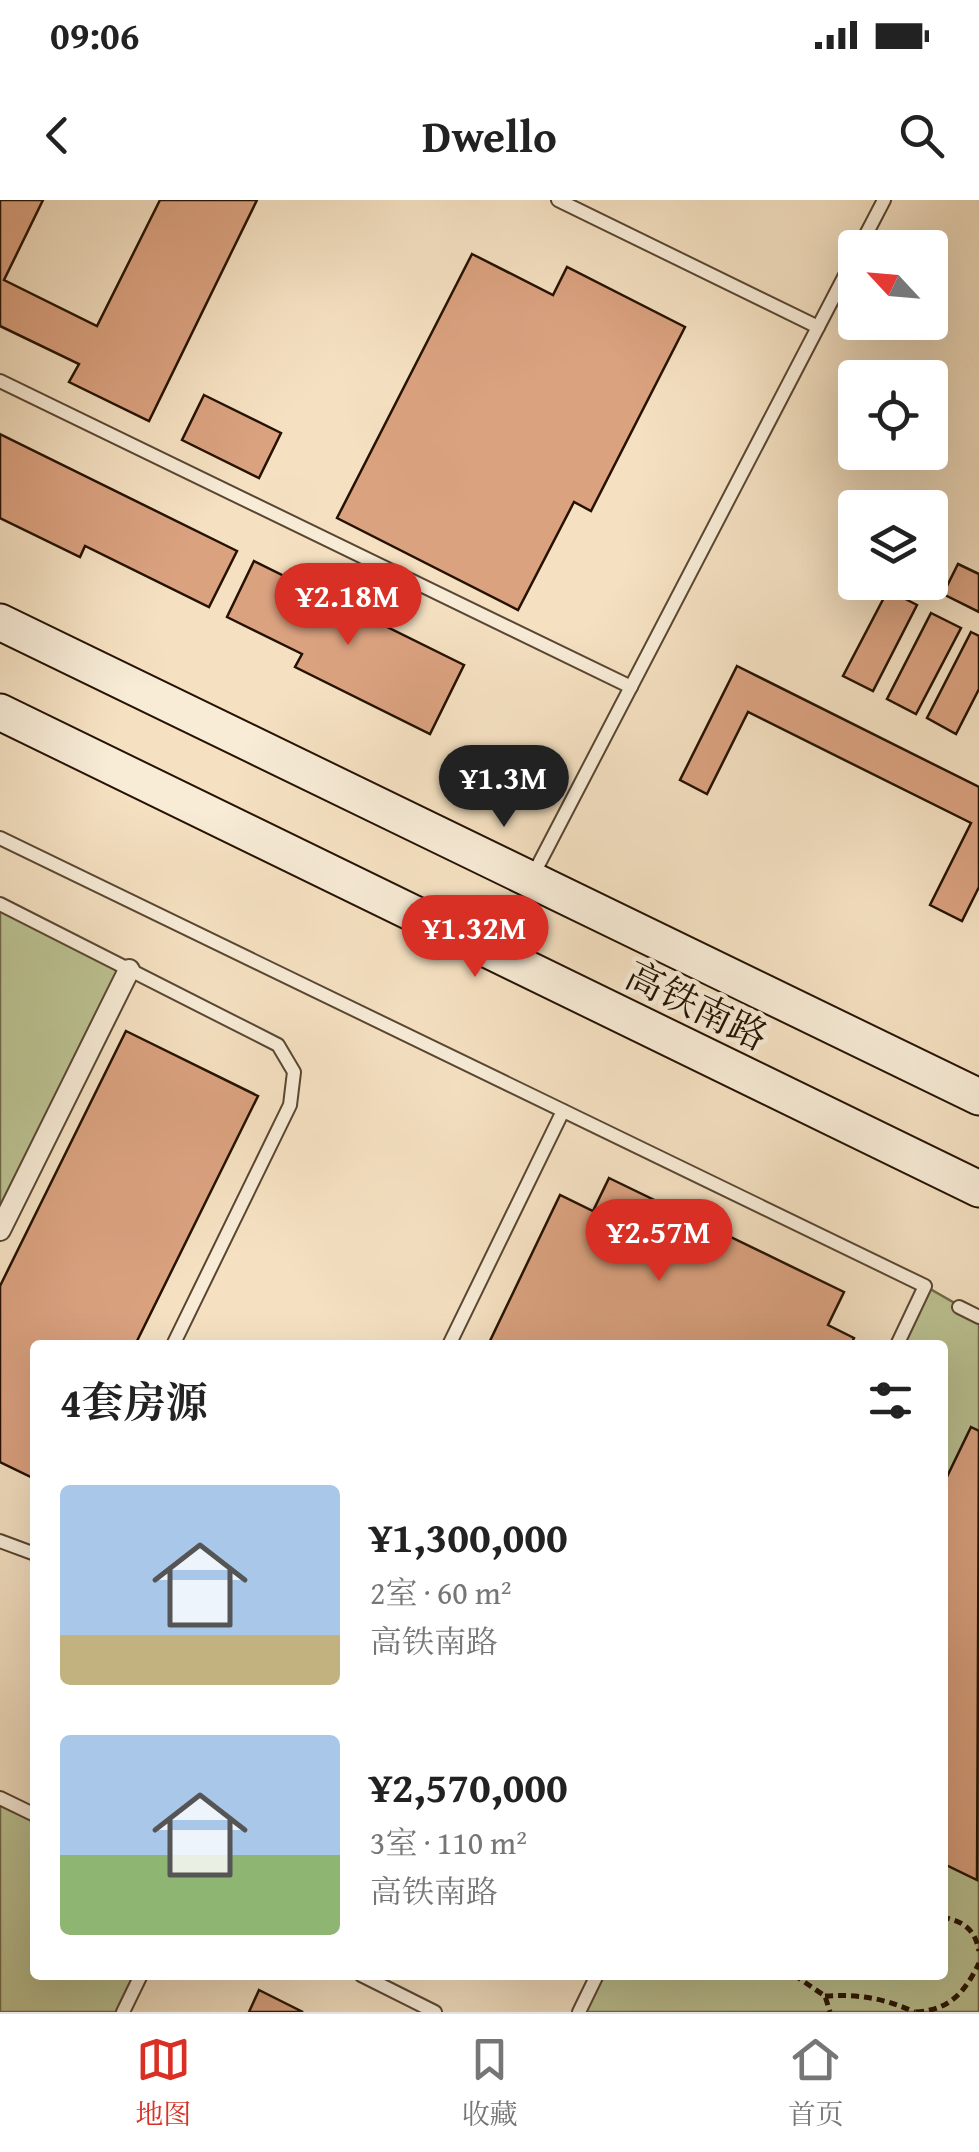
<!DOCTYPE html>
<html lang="zh">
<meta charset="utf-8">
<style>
body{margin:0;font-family:"Gentium Book Plus","Noto Serif SC",serif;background:#f6f6f6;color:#222;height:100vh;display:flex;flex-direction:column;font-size:38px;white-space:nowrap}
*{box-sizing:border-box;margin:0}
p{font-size:32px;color:#767676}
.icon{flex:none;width:55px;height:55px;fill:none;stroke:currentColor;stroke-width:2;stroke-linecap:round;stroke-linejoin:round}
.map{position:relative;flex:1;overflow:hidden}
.side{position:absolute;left:30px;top:1140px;width:918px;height:640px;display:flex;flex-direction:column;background:#fff;border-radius:10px;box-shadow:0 10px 40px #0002}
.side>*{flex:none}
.needle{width:65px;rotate:296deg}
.fabs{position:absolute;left:838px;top:30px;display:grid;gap:20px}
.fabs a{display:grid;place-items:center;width:110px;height:110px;border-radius:10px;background:#fff;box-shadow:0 10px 40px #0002;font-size:50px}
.price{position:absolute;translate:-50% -85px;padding:0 22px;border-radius:35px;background:#d93025;color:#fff;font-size:32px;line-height:65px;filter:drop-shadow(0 2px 5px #0008)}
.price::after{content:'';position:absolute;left:50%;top:60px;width:30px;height:22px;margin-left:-15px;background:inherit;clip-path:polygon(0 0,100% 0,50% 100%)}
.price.current{background:#222;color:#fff}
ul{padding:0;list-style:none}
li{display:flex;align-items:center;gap:30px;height:250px;padding:0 30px}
li span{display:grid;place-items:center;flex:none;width:280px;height:200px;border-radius:10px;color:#555}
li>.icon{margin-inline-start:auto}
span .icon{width:120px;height:120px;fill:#fffc;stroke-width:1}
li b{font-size:42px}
h2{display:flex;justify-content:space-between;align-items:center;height:120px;padding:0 30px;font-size:42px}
.status{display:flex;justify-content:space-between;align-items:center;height:70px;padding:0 50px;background:#fff;direction:ltr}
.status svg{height:28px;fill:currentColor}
header{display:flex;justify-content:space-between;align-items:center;height:130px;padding:0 30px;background:#fff;font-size:45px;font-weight:600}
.tab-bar{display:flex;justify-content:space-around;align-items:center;height:140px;border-top:2px solid #e0e0e0;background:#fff;font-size:28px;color:#767676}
.tab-bar a{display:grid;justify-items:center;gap:5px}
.tab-bar .current{color:#d93025}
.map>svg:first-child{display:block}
.green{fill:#bcc393;stroke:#706a4a;stroke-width:2.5}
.building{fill:#dba280;stroke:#251202;stroke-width:2.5}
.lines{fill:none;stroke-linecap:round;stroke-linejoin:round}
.service-casing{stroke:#594632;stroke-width:16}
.pedestrian-casing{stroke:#594632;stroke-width:24}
.secondary-casing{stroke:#251202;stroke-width:39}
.path{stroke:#251202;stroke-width:5;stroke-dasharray:8 5;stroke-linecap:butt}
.service{stroke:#f8ecd7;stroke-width:12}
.pedestrian{stroke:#f8ecd7;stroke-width:20}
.secondary{stroke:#f8ecd7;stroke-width:35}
.labels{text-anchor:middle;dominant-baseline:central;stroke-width:9;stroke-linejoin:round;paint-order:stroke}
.street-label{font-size:38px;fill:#251202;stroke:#f8ecd7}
</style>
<div class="status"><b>09:06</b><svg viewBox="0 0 49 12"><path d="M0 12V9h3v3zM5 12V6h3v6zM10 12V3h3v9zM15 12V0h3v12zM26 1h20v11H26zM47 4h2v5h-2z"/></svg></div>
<header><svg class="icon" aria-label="back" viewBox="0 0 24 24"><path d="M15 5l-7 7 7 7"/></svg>Dwello<svg class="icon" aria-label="search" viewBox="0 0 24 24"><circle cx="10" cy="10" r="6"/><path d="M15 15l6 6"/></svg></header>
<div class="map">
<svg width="979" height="1812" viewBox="0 0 979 1812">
<rect width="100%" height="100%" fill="#f5e1c2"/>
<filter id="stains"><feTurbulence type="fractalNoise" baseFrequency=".002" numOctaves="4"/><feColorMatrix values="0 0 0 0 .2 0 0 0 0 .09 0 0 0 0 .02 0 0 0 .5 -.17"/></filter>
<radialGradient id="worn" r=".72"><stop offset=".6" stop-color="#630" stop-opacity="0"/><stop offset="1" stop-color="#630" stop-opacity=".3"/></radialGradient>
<g class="green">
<path d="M0,704L129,770L0,1031Z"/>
<path d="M925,1086L979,1117V1812H579L597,1775H942V1145H897Z"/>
<path d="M0,1598L35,1615V1775H141L123,1812H0Z"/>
</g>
<g class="building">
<path d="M0,0H43L4,80L97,126L160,0H257L149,221L69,182L79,164L0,126Z"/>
<path d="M472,54L553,95L567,67L685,127L591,311L574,302L518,410L337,318Z"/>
<path d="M204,195L281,233L259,278L182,240Z"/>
<path d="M0,234L237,351L209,407L85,346L80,357L0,318Z"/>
<path d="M254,361L464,465L430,534L295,467L302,454L227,417Z"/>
<path d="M958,364L979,374V412L943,394Z"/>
<path d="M888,390L917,405L873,491L843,476Z"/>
<path d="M931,413L961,428L916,514L887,499Z"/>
<path d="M971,432L979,436V489L956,534L927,518Z"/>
<path d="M737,466L979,587V687L962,721L930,705L971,623L748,512L707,594L680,580Z"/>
<path d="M126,831L258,896L135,1145H35V1279L0,1262V1086Z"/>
<path d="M609,978L844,1092L828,1125L854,1138L851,1145H488L560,995L593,1011Z"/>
<path d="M971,1227L979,1231L977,1680L942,1663V1287Z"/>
<path d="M259,1790L303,1812H249Z"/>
</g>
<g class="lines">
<defs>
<g id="service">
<path d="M558,0L818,127"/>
<path d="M859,48L884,0"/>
<path d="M0,181L631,487"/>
<path d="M0,638L925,1086L897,1145"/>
<path d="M532,677L855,56"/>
<path d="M0,704L278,845L294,872L290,905L173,1145"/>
<path d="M959,1107L979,1117"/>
<path d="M449,1145L563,911"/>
<path d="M0,1341L35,1354"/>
<path d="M0,1598L35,1615"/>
<path d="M361,1775L435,1812"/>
<path d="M123,1812L141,1775"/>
<path d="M579,1812L597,1775"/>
</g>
<path id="pedestrian" d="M0,1030L129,770"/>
<g id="secondary">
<path d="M0,422L979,897"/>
<path d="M0,512L979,989"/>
</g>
</defs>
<use href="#service" class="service-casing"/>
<use href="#pedestrian" class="pedestrian-casing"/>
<use href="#secondary" class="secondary-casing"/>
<g class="path">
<path d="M942,1717C963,1721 975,1729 979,1751"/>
<path d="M794,1775L825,1796L830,1812"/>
<path d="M825,1796C859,1794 883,1798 915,1812"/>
<path d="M916,1812C950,1810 965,1792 979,1763"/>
</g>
<use href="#service" class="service"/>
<use href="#pedestrian" class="pedestrian"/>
<use href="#secondary" class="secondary"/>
</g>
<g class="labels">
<g class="street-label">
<text transform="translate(697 805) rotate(26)">高铁南路</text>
</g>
</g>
<rect width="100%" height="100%" filter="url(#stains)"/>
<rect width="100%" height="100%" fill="url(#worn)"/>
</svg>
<div class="fabs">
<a><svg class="needle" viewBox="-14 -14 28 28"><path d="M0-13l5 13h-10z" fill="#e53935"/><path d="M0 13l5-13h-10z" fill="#767676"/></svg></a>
<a><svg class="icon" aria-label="locate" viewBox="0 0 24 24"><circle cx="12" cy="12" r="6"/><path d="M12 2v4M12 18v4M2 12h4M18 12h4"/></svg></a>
<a><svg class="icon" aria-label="layers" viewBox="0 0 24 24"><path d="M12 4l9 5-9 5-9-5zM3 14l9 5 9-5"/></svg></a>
</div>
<b class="price" style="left:348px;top:448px">¥2.18M</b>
<b class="price current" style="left:504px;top:630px">¥1.3M</b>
<b class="price" style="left:475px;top:780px">¥1.32M</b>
<b class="price" style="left:659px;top:1084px">¥2.57M</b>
<section class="side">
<h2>4套房源<svg class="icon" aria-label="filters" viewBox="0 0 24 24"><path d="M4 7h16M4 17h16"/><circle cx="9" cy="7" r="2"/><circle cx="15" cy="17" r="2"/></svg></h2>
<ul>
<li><span style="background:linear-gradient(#a9c7e8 75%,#c2b280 0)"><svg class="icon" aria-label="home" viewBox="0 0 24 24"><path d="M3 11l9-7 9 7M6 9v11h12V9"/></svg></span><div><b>¥1,300,000</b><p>2室 · 60 m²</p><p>高铁南路</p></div></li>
<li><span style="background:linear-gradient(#a9c7e8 60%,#8fb573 0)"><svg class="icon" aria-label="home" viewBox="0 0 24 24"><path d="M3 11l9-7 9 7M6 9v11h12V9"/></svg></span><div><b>¥2,570,000</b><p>3室 · 110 m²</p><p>高铁南路</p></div></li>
</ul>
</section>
</div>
<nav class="tab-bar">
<a class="current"><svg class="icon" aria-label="map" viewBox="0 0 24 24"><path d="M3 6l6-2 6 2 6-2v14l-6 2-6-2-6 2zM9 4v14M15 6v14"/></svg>地图</a>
<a><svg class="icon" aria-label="saved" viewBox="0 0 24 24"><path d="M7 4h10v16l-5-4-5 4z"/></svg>收藏</a>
<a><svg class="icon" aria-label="home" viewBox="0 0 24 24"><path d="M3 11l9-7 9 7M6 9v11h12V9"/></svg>首页</a>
</nav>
